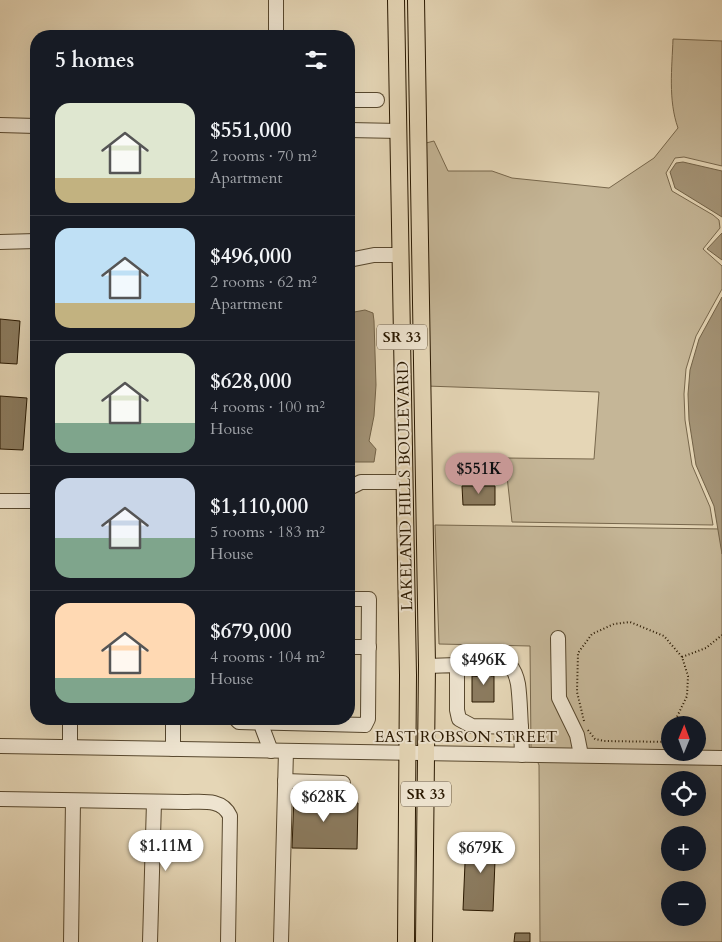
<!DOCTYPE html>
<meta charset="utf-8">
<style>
body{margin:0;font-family:Cardo,serif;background:#20242c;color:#f1f3f6;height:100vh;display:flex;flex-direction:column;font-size:19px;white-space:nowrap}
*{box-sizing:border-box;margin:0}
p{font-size:16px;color:#9ea1a6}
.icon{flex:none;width:28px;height:28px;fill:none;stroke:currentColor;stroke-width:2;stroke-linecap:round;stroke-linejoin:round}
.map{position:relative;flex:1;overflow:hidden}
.details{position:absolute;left:30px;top:30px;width:325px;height:695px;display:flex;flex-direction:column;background:#171b24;border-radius:20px;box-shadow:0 5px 20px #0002}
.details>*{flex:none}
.needle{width:32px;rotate:1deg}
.fabs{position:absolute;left:661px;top:716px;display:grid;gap:10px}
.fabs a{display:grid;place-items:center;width:45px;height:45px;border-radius:50%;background:#171b24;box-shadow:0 5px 20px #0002;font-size:25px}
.price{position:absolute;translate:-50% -42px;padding:0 11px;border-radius:18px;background:#fff;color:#222;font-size:16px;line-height:32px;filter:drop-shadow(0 1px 2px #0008)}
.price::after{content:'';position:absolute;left:50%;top:30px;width:15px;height:11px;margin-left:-8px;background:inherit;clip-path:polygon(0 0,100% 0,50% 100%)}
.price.selected{background:#c59692;color:#111}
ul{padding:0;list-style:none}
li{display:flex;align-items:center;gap:15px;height:125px;padding:0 25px}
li+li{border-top:1px solid #363941}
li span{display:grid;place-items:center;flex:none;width:140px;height:100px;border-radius:15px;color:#555}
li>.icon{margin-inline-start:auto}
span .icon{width:60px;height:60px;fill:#fffc;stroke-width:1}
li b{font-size:21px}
h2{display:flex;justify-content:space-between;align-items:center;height:60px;padding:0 25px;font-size:21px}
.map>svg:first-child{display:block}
.green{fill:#c5b697;stroke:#77674c;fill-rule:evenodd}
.water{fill:#a59578;stroke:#736348}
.building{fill:#8b7b5f;stroke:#291800}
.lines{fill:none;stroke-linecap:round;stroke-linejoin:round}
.minor-casing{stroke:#58482e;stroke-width:16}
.major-casing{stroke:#291800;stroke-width:18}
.path{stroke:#291800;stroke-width:2;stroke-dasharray:1 2.5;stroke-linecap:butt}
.minor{stroke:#eee4d0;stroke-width:14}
.major{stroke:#e5d6b6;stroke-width:16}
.labels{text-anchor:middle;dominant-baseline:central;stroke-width:4;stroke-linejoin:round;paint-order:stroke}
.shield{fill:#eee4d0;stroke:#64553e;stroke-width:1}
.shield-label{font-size:15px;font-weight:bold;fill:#291800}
.street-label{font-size:16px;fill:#291800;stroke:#eee4d0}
</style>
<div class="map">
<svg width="722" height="942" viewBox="0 0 722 942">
<rect width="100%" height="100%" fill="#e5d6b6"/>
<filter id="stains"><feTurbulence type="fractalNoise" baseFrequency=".004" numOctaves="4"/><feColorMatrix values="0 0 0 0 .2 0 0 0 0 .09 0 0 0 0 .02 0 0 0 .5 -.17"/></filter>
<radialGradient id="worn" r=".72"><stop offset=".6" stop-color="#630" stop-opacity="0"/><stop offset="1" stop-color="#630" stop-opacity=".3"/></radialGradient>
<g class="green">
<path d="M673,39L722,41V166L684,157L675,158L666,173L672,191L713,215L719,220L720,228L703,249L722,266V289L696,336L686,369L684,394L685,420L692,465L710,507L713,525L512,522L505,458L594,459L599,392L426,386L422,144L434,141L448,171H492L512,178L609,188L654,158L678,128C668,100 672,68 673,39Z"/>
<path d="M435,525L722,529V942H540L539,765L531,748L530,646L439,644ZM670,725H698V752H670ZM670,780H698V808H670ZM670,835H698V862H670ZM670,890H698V918H670Z"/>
</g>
<g class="water">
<path d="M683,162L722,171V217L675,188L670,172L676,163Z"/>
<path d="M722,233V260L707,249Z"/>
<path d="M722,297V554L714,506L696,465L689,420L688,394L690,370L699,339Z"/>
<path d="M365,310L373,313L374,321L376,385L374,416L369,441L376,449L374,462H349V313Z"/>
</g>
<g class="building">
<path d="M0,319L20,321L17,364L0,363Z"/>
<path d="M0,396L27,398L23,450L0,449Z"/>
<path d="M462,486H495V505H463Z"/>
<path d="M482,665H491V676H494V702H472V676L482,677Z"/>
<path d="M294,795H329L328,802L358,803L357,849L292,848Z"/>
<path d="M470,836L499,837V861H495L493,911L463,910L465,863H469Z"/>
<path d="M515,933H530V942H514Z"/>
</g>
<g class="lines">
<defs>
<g id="minor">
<path d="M276,36V0"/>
<path d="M349,100H377"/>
<path d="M0,125L36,126"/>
<path d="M349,130L399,131"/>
<path d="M0,242L36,241"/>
<path d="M349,260L374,255H401"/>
<path d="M349,488L361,482H405"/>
<path d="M0,501H36"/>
<path d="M558,638L559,698L577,735L581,755"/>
<path d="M349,647H369"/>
<path d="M457,665C480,643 512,651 518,684C520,698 520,713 521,727"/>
<path d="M427,666L457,665V710L459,719L472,726L521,727L522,755"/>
<path d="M173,719V749"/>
<path d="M236,719L239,722L365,725L368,719L369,599H349"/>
<path d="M259,719L271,751"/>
<path d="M0,746L722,758"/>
<path d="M70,747V719"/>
<path d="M285,781L343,783"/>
<path d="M0,799L185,802C201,802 222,798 230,816L228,942"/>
<path d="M71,942L73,801"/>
<path d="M150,942L154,802"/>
<path d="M281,942L286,751"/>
</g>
<g id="major">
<path d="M396,0L408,675L406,942"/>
<path d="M416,0L427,665L424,942"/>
</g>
</defs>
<use href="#minor" class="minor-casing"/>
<use href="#major" class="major-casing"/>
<g class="path">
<path d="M682,657L706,648L722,635"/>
<path d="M584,721L577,692L578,653L592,634L614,624L630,622L664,636L682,657L688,676L687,696L673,725"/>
<path d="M588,730L595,739L604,741L670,742"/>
<path d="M670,732V737"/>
</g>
<use href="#minor" class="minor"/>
<use href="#major" class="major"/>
</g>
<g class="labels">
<g class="shield">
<rect x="377" y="324.5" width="50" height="25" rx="4"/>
<rect x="401" y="781.5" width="50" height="25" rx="4"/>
</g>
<g class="shield-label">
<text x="402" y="337">SR 33</text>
<text x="426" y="794">SR 33</text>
</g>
<g class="street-label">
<text transform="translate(405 486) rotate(-91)">LAKELAND HILLS BOULEVARD</text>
<text x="466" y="737">EAST ROBSON STREET</text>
</g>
</g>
<rect width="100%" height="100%" filter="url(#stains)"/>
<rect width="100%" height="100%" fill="url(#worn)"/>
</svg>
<div class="fabs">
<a><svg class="needle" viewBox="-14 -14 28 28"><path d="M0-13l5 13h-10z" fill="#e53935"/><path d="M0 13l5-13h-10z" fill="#9ea1a6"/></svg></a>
<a><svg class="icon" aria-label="locate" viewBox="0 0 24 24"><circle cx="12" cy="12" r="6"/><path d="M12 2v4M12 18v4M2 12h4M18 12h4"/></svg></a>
<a>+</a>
<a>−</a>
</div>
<b class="price selected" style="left:479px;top:495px">$551K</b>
<b class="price" style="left:484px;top:686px">$496K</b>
<b class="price" style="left:324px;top:823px">$628K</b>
<b class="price" style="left:166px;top:872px">$1.11M</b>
<b class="price" style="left:481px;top:874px">$679K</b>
<section class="details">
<h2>5 homes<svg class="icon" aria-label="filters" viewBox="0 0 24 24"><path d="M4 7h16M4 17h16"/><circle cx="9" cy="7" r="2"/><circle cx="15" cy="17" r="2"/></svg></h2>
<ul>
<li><span style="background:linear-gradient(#dfe7d0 75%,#c2b280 0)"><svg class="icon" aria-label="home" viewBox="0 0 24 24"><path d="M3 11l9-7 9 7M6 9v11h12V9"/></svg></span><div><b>$551,000</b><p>2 rooms · 70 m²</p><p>Apartment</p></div></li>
<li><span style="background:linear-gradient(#bfe0f5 75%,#c2b280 0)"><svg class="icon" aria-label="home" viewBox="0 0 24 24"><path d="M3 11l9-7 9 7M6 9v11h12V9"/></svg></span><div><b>$496,000</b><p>2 rooms · 62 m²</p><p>Apartment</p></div></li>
<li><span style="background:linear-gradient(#dfe7d0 70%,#7fa58c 0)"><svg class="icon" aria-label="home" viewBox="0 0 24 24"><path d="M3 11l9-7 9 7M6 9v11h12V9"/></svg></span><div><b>$628,000</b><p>4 rooms · 100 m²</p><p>House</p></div></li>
<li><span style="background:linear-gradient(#c9d6e8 60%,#7fa58c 0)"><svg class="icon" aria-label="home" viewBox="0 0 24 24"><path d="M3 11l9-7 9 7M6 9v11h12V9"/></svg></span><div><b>$1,110,000</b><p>5 rooms · 183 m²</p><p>House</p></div></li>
<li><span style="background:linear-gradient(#ffd9b3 75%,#7fa58c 0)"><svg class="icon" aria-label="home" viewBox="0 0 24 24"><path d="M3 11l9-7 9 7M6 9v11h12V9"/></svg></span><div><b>$679,000</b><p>4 rooms · 104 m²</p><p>House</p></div></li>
</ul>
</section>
</div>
